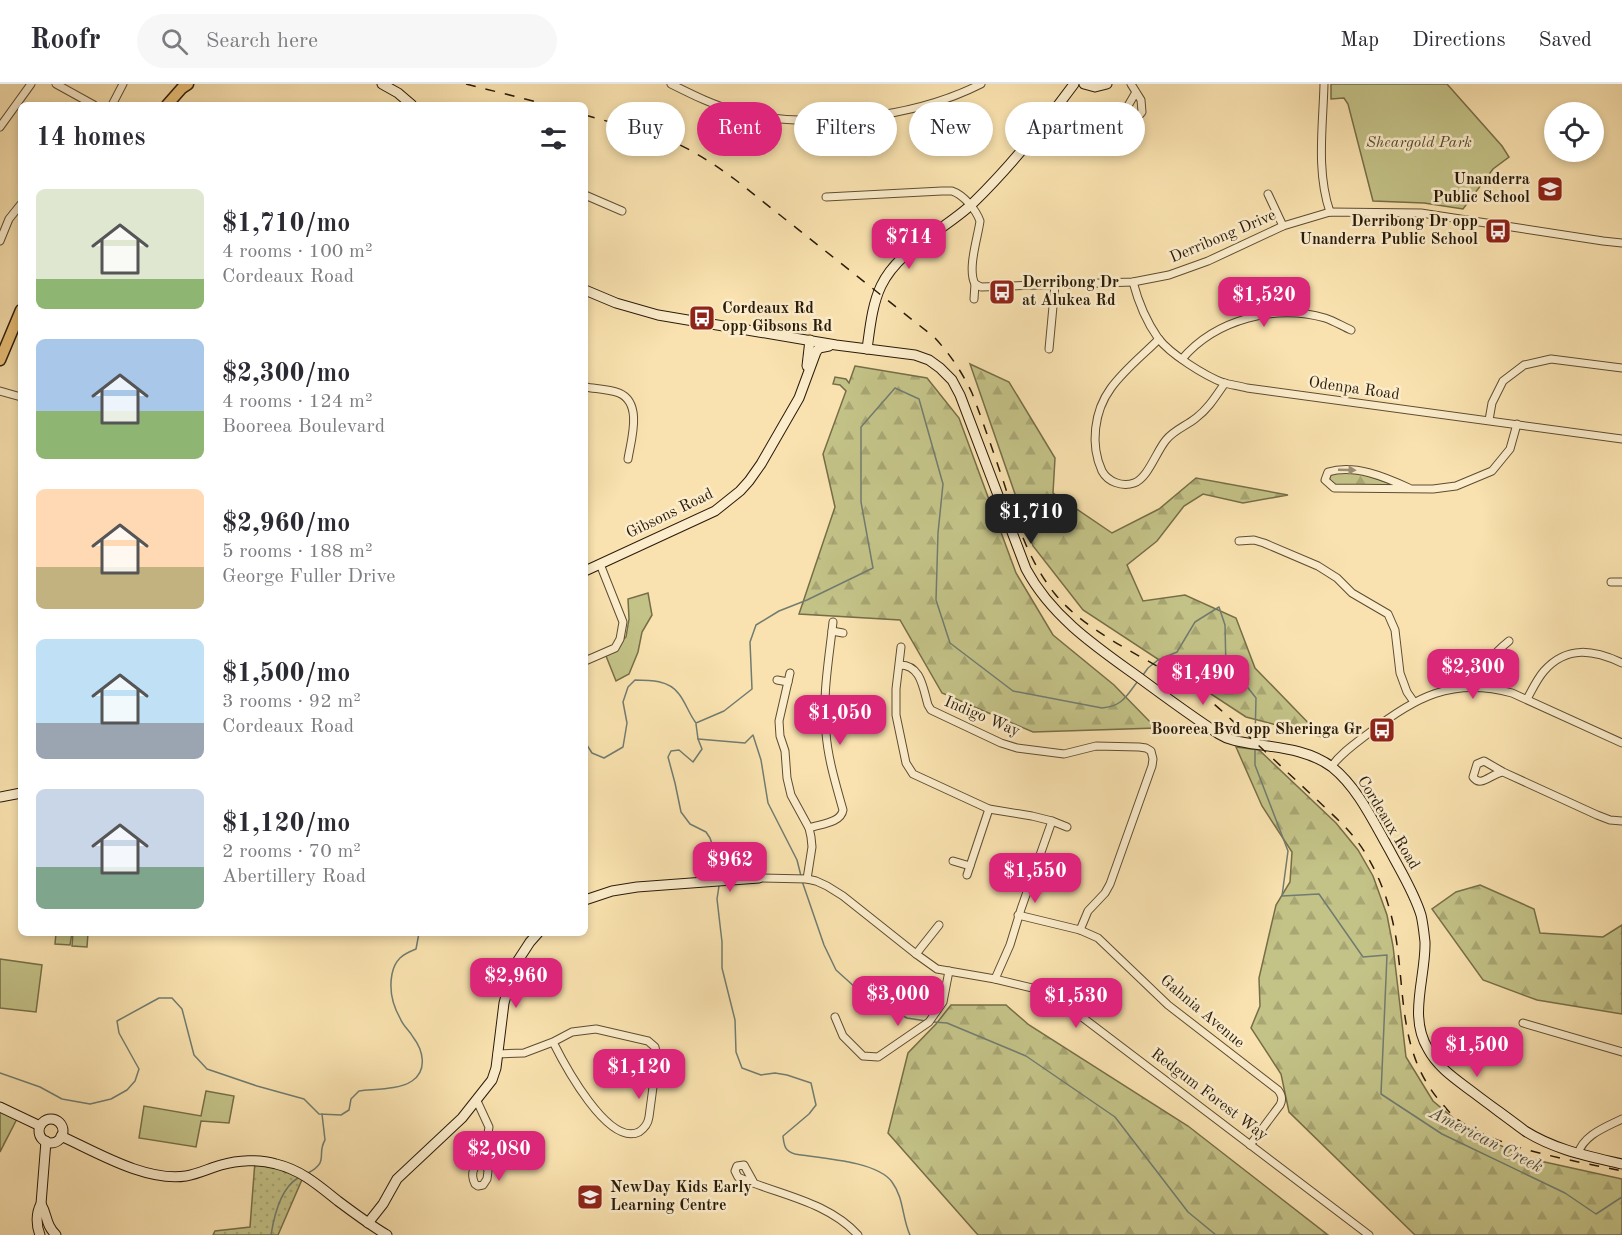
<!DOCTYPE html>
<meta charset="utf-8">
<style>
body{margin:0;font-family:"Old Standard TT",serif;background:#f7f7f7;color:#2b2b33;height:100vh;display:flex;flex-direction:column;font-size:22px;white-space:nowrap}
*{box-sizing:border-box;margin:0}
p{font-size:20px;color:#7c7c81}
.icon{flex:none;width:33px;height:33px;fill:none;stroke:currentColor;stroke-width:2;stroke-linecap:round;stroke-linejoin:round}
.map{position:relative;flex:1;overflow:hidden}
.side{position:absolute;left:18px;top:18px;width:570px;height:834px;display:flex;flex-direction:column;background:#fff;border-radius:9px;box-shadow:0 3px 9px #0003}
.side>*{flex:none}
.banner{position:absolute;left:606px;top:18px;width:570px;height:54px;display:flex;gap:12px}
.tools{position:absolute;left:1544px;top:18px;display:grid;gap:12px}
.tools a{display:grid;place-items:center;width:60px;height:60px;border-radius:50%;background:#fff;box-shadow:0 3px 9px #0003;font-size:30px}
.price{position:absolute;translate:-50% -51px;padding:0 14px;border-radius:12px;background:#db2777;color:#fff;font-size:20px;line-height:39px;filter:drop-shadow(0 2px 3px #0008)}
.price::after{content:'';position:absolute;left:50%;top:36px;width:18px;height:14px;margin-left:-9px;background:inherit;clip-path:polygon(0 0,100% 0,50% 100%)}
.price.active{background:#222;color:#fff}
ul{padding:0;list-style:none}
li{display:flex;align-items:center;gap:18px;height:150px;padding:0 18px}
li span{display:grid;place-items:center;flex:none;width:168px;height:120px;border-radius:9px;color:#555}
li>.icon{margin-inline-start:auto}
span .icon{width:72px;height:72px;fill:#fffc;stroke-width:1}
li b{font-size:26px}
h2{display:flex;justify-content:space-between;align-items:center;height:72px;padding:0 18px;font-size:26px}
.tag{padding:0 21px;border-radius:27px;background:#fff;box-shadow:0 3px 9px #0003;font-size:21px;line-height:54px}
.tag.active{background:#db2777;color:#fff}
header{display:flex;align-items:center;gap:36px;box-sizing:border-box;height:84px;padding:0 30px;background:#fff;border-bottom:2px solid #e1e1e2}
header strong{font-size:28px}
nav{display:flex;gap:33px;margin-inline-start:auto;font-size:21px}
.search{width:420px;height:54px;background:#f7f7f7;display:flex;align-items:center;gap:15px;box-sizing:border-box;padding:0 21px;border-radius:33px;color:#7c7c81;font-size:22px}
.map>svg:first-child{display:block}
.grass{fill:url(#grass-dots);stroke:#766e48;stroke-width:1.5}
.forest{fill:url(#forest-firs);stroke:#766e48;stroke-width:1.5}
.park{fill:#c3c287;stroke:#766e48;stroke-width:1.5}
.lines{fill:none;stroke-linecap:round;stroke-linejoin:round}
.stream{stroke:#707c70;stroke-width:1.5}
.street-casing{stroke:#5d4d33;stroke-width:9}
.secondary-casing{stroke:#291b0a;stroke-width:11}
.primary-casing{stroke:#291b0a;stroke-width:13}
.street{stroke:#fbeccb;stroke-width:7}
.secondary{stroke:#fbeccb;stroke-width:9}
.primary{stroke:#ecc178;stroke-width:10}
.rail{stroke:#291b0a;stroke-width:1.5;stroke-dasharray:10 10;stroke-linecap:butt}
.oneway{fill:#9c8e74}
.labels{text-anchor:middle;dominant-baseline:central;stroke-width:5;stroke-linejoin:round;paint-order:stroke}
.park-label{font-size:16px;font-style:italic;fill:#574d30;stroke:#fbeccb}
.poi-label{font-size:16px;font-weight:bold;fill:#291b0a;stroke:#fbeccb;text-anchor:end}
.street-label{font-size:16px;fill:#291b0a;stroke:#fbeccb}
.water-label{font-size:18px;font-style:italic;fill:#535346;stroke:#fbeccb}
</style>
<header>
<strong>Roofr</strong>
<div class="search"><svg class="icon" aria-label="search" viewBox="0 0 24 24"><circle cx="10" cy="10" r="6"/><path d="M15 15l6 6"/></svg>Search here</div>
<nav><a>Map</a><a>Directions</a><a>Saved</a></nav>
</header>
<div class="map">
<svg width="1622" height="1151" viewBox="0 0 1622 1151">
<defs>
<pattern id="grass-dots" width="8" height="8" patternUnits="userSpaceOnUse" patternTransform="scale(1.5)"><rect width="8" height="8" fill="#c3c287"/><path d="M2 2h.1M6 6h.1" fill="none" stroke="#a8a673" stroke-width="1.8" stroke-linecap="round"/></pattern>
<pattern id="forest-firs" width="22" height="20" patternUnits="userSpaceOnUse" patternTransform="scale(1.5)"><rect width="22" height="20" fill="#c3c287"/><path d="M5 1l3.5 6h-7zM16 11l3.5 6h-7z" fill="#a8a673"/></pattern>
</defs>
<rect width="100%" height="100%" fill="#f9e2af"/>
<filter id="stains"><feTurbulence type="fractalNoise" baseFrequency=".00333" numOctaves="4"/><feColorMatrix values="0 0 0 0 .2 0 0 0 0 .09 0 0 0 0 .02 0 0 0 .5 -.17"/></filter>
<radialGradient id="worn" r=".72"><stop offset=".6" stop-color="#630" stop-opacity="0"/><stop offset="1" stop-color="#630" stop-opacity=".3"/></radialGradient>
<path class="grass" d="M255,1077L304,1091L278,1151H213L215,1147L250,1143Z"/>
<g class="forest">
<path d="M970,280L1009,298L1055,374L1053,409L1112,449L1159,425L1196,394L1288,411L1243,419L1203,410L1184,422L1157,457L1127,481L1143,517L1185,511L1236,534L1255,584L1322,653L1246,633L1083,526L1033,462Z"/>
<path d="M855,282L927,294L959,334L1016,489L1053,551L1114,601L1156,644L1033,648L942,609L900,536L799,530L835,423L823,370L846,307L840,301L833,300L835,293L846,295L849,299Z"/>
<path d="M1338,388L1363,390L1397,402L1336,401L1329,396L1331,391Z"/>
<path d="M1236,663L1259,666L1336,739L1358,766L1373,792L1387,831L1393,862L1406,973L1433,1017L1470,1048L1531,1075L1622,1095V1151H1415L1289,1028L1281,990L1251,944L1260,922L1259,894L1276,821L1290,798L1292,768L1262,722Z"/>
<path d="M1480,801L1534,825L1540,849L1603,853L1622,841V930L1537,916L1483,896L1432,825L1456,808Z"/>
<path d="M951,921H1006L1029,941L1188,1042L1328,1151H978L888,1049L908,969L936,940Z"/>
<path d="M0,1023L19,1031L0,1068Z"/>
</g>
<g class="park">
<path d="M1331,0H1447L1502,62L1509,73L1493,85L1463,125L1424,119L1373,117L1348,20L1344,14L1331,15Z"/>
<path d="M648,509L652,531L642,548L638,568L629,590L616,597L606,572L626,553L629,535L628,515Z"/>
<path d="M56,849H72L70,861L55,860Z"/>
<path d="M73,849H88L87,863L72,862Z"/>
<path d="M0,875L42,881L36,928L0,924Z"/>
<path d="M206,1007L234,1012L229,1039L201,1037L196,1063L139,1054L144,1022L201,1032Z"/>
</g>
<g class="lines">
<g class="stream">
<path d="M1143,591L1148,584L1158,576L1177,568L1195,538L1219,523L1225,541L1226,586L1241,595L1256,614L1255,656"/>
<path d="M696,640L698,655L702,665L693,678L679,666L671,667L668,673L675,699L681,728L690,740L706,748L710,754L719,781V794"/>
<path d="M698,655L745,659L753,651L761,676L768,719L797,776L801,792"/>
<path d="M585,658L592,669L604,674L623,663L627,639L623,618L628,603L635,596C650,596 669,596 679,610C686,619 689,630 696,639L724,627L752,605L750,558L756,541L779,527L807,516L873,484L861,418V343L895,304L919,315L943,400L938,449L936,516L950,559L1013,607L1102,624C1123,622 1126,612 1138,597"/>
<path d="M1255,664V681L1288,767L1282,812L1319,810L1363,873L1387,871L1381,1010L1442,1050L1565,1109L1596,1130L1622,1113"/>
<path d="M802,797L824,861L836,886L867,914L907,934L926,937"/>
<path d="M719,802L717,815L722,858V884L735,936L736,968L742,984L761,991L775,989L787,991L811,999L816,1021L809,1030L783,1052C784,1062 785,1067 795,1070C820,1074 877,1077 892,1098C904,1114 902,1134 910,1151"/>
<path d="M934,938L947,939L1026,972L1115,1033L1188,1128L1216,1151"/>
<path d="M0,989L40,1003L62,1015L90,1020L111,1015L127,1006L135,997L139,985L119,949L117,937L159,914H172L182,925L194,971L207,985L257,1002L304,1015L319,1030L341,1031L349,1026L351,1015L359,1007C374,1005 399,1006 412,997C428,986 423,966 413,953C409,946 403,942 400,934C392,920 389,906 392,890C393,885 396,878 400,874C404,870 411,867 416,865L419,849"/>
<path d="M308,1089C330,1077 316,1071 325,1056L322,1030"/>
<path d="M271,1151C274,1132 281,1104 298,1094"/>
</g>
<defs>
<g id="street">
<path d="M56,0L94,21"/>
<path d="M671,0C693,11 715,22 739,28C811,46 914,34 981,0"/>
<path d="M1131,0L1141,16L1142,28L1131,41L1126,42L1122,39V32L1136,8"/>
<path d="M1324,0C1323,42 1316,87 1330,128"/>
<path d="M112,21L123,0"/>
<path d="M0,43L31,0"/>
<path d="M1268,110L1283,142"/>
<path d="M585,111L622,127"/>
<path d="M826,113L942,107C943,107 951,107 952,107C964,111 976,126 980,137C978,153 967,185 975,200L974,215"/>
<path d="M0,157L9,135L21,120"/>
<path d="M1133,198C1138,217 1146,237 1158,254C1170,270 1205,292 1224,299C1232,301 1240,302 1247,304L1622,355"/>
<path d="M975,200L981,203L1133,198L1169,191L1208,177L1283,142L1330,128L1421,129L1603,157L1622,159"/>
<path d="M1159,255C1143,271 1124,286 1111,304C1094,327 1090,361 1102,387C1108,398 1122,403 1134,399C1148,394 1156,368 1166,356C1174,346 1186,342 1196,334C1208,325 1216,312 1225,299"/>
<path d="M1049,265L1055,201"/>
<path d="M1182,275C1216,235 1276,220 1325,234C1334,237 1342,242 1351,246"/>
<path d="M585,303C596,305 608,305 619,309C643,319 631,356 628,375"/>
<path d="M0,307L21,313"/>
<path d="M1489,336L1492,319L1503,297L1524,281L1551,275L1622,284"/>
<path d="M1409,404C1385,393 1355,380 1328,388L1325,396L1334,404L1433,405L1456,402L1492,387L1510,365L1517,340"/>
<path d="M1239,457L1254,456L1264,459L1318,482L1337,494L1352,509L1388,530L1395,546L1400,589L1407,608L1414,618"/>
<path d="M1611,498H1622"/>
<path d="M832,547L843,549"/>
<path d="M901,563L896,605V631L906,679L913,690L989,725L1032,732L1052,737L1067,743"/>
<path d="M585,577L615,564L620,555L623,538L600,480"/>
<path d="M900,581C921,581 923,604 928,621L931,626L1001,659L1017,664L1064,670L1096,662L1139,663L1146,664L1151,667L1153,675L1152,682L1110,800L1105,809L1088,827L1080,846"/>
<path d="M790,589L779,637L780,652L785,667L787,694L791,711L809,744L811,753L812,763L807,795"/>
<path d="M777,596L788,598"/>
<path d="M1479,603C1480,584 1494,569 1509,557"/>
<path d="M1527,615C1532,606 1537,595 1544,587C1567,561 1594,566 1622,579"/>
<path d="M1331,683C1341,669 1356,659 1369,649C1415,613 1452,593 1512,609L1622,659"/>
<path d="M1503,688C1490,690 1481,704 1473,693L1477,680L1484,677L1503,688L1597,731L1610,736L1622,737"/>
<path d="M809,744C820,740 841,739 843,726C836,701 828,675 826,649C822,612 829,575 833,538"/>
<path d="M953,777L970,782"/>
<path d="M967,791L989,725"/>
<path d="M759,794L807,795L816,797L827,802L843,812L916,870L937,885L995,895L1049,908L1369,1151"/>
<path d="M1018,831L1080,846L1098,854L1168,921L1278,1006C1282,1011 1283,1015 1280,1021L1250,1061"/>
<path d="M916,870L939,841"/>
<path d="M995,895L1010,861L1021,825L1052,737"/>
<path d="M835,933L843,952L863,972L878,973L929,938L943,918L949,887"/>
<path d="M1523,939L1622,968"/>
<path d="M497,970L524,969L553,958L572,948L596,945L648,957L655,963L657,973L649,1033C648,1040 645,1044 639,1048C608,1063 564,980 553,958"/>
<path d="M477,1017L489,1043L484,1073L488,1087L487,1095L483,1101L478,1102L475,1100C469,1088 475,1081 484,1073"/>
<path d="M1578,1070C1583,1051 1606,1043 1622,1035"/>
<path d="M754,1099L744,1081L737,1082L735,1087L738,1093C779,1111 827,1117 858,1151"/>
</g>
<g id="secondary">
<path d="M382,0L398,9L412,21"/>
<path d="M1084,0L1095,3L1107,0"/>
<path d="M585,206L616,219L658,231L836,261L915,271L929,276L940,284L952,296L960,311L1026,485C1051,532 1095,562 1137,592C1164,612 1191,632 1219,650C1230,657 1242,658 1254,660C1281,664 1309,666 1332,683C1358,704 1373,737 1389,765C1400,786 1414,808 1421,831C1423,839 1424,849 1425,858C1426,893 1408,932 1428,965C1438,984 1457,996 1474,1009C1491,1022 1508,1034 1525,1047C1555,1066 1588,1072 1622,1080"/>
<path d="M867,265C870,244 872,221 881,202C899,164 944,147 973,119C1010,83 1043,42 1074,0"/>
<path d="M807,282L810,256"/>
<path d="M585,487L715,427L740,407L749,397L761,380L799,314L816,268L819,264L829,262"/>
<path d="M0,713L21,709"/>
<path d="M585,816L612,807L637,803L759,794"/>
<path d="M0,1023L40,1042"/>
<circle cx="51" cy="1047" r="12"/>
<path d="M61,1052C98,1069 146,1098 186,1092C198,1090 210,1084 221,1081C238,1076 259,1075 276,1080C301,1086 318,1101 338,1117C354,1129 370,1141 387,1151"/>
<path d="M41,1120C48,1132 45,1140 56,1151"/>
<path d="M368,1139L383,1120L397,1095L462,1034L492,996L496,984L504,919L515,881L530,858L538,849"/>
<path d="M40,1151C36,1141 36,1129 41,1120L46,1057"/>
</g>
<g id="primary">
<path d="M167,21L182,4L188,0"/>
<path d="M0,276L21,226"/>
</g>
</defs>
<use href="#street" class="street-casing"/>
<use href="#secondary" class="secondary-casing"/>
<use href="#primary" class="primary-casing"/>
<use href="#street" class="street"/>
<use href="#secondary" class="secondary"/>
<use href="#primary" class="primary"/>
<g class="rail">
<path d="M466,0L549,21"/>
<path d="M585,31C616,40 648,47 678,60C699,70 718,83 737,97L934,253C950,270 962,288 972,309C983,338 993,367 1003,396C1016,437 1028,476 1055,510C1087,549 1143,572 1186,599C1217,619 1241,646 1268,670C1284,685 1300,700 1316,715C1335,733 1354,749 1367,772C1382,797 1391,825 1396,854C1405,910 1399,967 1438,1015C1443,1020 1447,1026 1452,1031C1491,1064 1572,1076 1622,1087"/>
</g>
</g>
<defs><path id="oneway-solid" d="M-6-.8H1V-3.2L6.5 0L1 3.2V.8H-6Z" transform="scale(1.5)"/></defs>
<use class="oneway" href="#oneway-solid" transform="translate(1347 386) rotate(2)"/>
<defs>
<symbol id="school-square" viewBox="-11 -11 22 22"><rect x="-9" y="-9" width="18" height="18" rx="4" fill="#8f2418" stroke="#fbeccb"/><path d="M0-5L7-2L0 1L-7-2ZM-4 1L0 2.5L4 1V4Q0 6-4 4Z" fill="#fff"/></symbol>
<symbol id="bus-square" viewBox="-11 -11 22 22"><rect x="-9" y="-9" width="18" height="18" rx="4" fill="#8f2418" stroke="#fbeccb"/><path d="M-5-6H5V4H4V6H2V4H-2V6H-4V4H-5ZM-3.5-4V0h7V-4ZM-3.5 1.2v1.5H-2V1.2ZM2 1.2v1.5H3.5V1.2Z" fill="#fff"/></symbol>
</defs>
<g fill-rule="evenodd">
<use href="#school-square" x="1535" y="90" width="30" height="30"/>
<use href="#bus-square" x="1483" y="132" width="30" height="30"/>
<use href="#bus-square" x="987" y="193" width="30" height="30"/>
<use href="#bus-square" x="687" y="219" width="30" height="30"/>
<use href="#bus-square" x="1367" y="631" width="30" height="30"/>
<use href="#school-square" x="575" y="1098" width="30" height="30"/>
</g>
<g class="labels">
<g class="park-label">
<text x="1419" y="59">Sheargold Park</text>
</g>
<g class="poi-label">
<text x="1530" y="96">Unanderra<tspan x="1530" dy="18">Public School</tspan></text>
<text x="1478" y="138">Derribong Dr opp<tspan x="1478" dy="18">Unanderra Public School</tspan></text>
<text x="1022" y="199" text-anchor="start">Derribong Dr<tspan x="1022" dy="18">at Alukea Rd</tspan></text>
<text x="722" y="225" text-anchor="start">Cordeaux Rd<tspan x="722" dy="18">opp Gibsons Rd</tspan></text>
<text x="1362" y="646">Booreea Bvd opp Sheringa Gr</text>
<text x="610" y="1104" text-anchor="start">NewDay Kids Early<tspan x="610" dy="18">Learning Centre</tspan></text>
</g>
<g class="street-label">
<text transform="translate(1223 153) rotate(-23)">Derribong Drive</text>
<text transform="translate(1354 305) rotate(8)">Odenpa Road</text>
<text transform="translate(670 430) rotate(-26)">Gibsons Road</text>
<text transform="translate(982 633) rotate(23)">Indigo Way</text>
<text transform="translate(1388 739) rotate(59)">Cordeaux Road</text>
<text transform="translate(1202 928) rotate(40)">Gahnia Avenue</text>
<text transform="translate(1209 1011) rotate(37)">Redgum Forest Way</text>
</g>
<g class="water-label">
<text transform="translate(1486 1056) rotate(27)">American Creek</text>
</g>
</g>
<rect width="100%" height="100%" filter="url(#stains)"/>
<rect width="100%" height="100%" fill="url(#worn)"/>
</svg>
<div class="tools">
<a><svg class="icon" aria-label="locate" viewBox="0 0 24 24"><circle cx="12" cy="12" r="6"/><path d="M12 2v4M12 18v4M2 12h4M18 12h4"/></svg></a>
</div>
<b class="price" style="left:909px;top:186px">$714</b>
<b class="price" style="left:1264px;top:244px">$1,520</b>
<b class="price active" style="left:1031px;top:461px">$1,710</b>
<b class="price" style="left:1473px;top:616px">$2,300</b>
<b class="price" style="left:1203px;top:622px">$1,490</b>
<b class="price" style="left:840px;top:662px">$1,050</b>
<b class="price" style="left:730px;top:809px">$962</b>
<b class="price" style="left:1035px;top:820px">$1,550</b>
<b class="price" style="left:516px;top:925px">$2,960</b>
<b class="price" style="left:898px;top:943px">$3,000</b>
<b class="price" style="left:1076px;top:945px">$1,530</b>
<b class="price" style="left:1477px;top:994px">$1,500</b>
<b class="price" style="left:639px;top:1016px">$1,120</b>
<b class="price" style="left:499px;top:1098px">$2,080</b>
<div class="banner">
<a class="tag">Buy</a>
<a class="tag active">Rent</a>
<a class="tag">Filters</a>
<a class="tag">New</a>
<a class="tag">Apartment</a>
</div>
<section class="side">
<h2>14 homes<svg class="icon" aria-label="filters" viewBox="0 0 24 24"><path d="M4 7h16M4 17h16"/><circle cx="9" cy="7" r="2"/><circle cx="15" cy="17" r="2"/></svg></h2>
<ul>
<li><span style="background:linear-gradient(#dfe7d0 75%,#8fb573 0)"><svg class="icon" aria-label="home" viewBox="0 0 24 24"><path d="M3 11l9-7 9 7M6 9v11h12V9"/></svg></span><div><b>$1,710/mo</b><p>4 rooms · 100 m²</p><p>Cordeaux Road</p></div></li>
<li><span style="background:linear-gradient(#a9c7e8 60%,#8fb573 0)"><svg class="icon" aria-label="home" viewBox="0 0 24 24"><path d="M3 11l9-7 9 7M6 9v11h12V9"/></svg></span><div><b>$2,300/mo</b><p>4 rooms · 124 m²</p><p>Booreea Boulevard</p></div></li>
<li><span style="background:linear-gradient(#ffd9b3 65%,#c2b280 0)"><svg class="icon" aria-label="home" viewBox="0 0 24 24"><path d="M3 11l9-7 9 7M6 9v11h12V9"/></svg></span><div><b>$2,960/mo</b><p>5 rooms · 188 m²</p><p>George Fuller Drive</p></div></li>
<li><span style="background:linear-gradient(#bfe0f5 70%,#9aa5b1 0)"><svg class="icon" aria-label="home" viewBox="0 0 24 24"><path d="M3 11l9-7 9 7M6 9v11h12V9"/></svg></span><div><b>$1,500/mo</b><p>3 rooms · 92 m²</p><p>Cordeaux Road</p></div></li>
<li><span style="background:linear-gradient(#c9d6e8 65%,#7fa58c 0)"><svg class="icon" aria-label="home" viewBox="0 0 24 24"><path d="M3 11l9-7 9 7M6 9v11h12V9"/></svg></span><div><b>$1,120/mo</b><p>2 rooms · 70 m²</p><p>Abertillery Road</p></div></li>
</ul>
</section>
</div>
